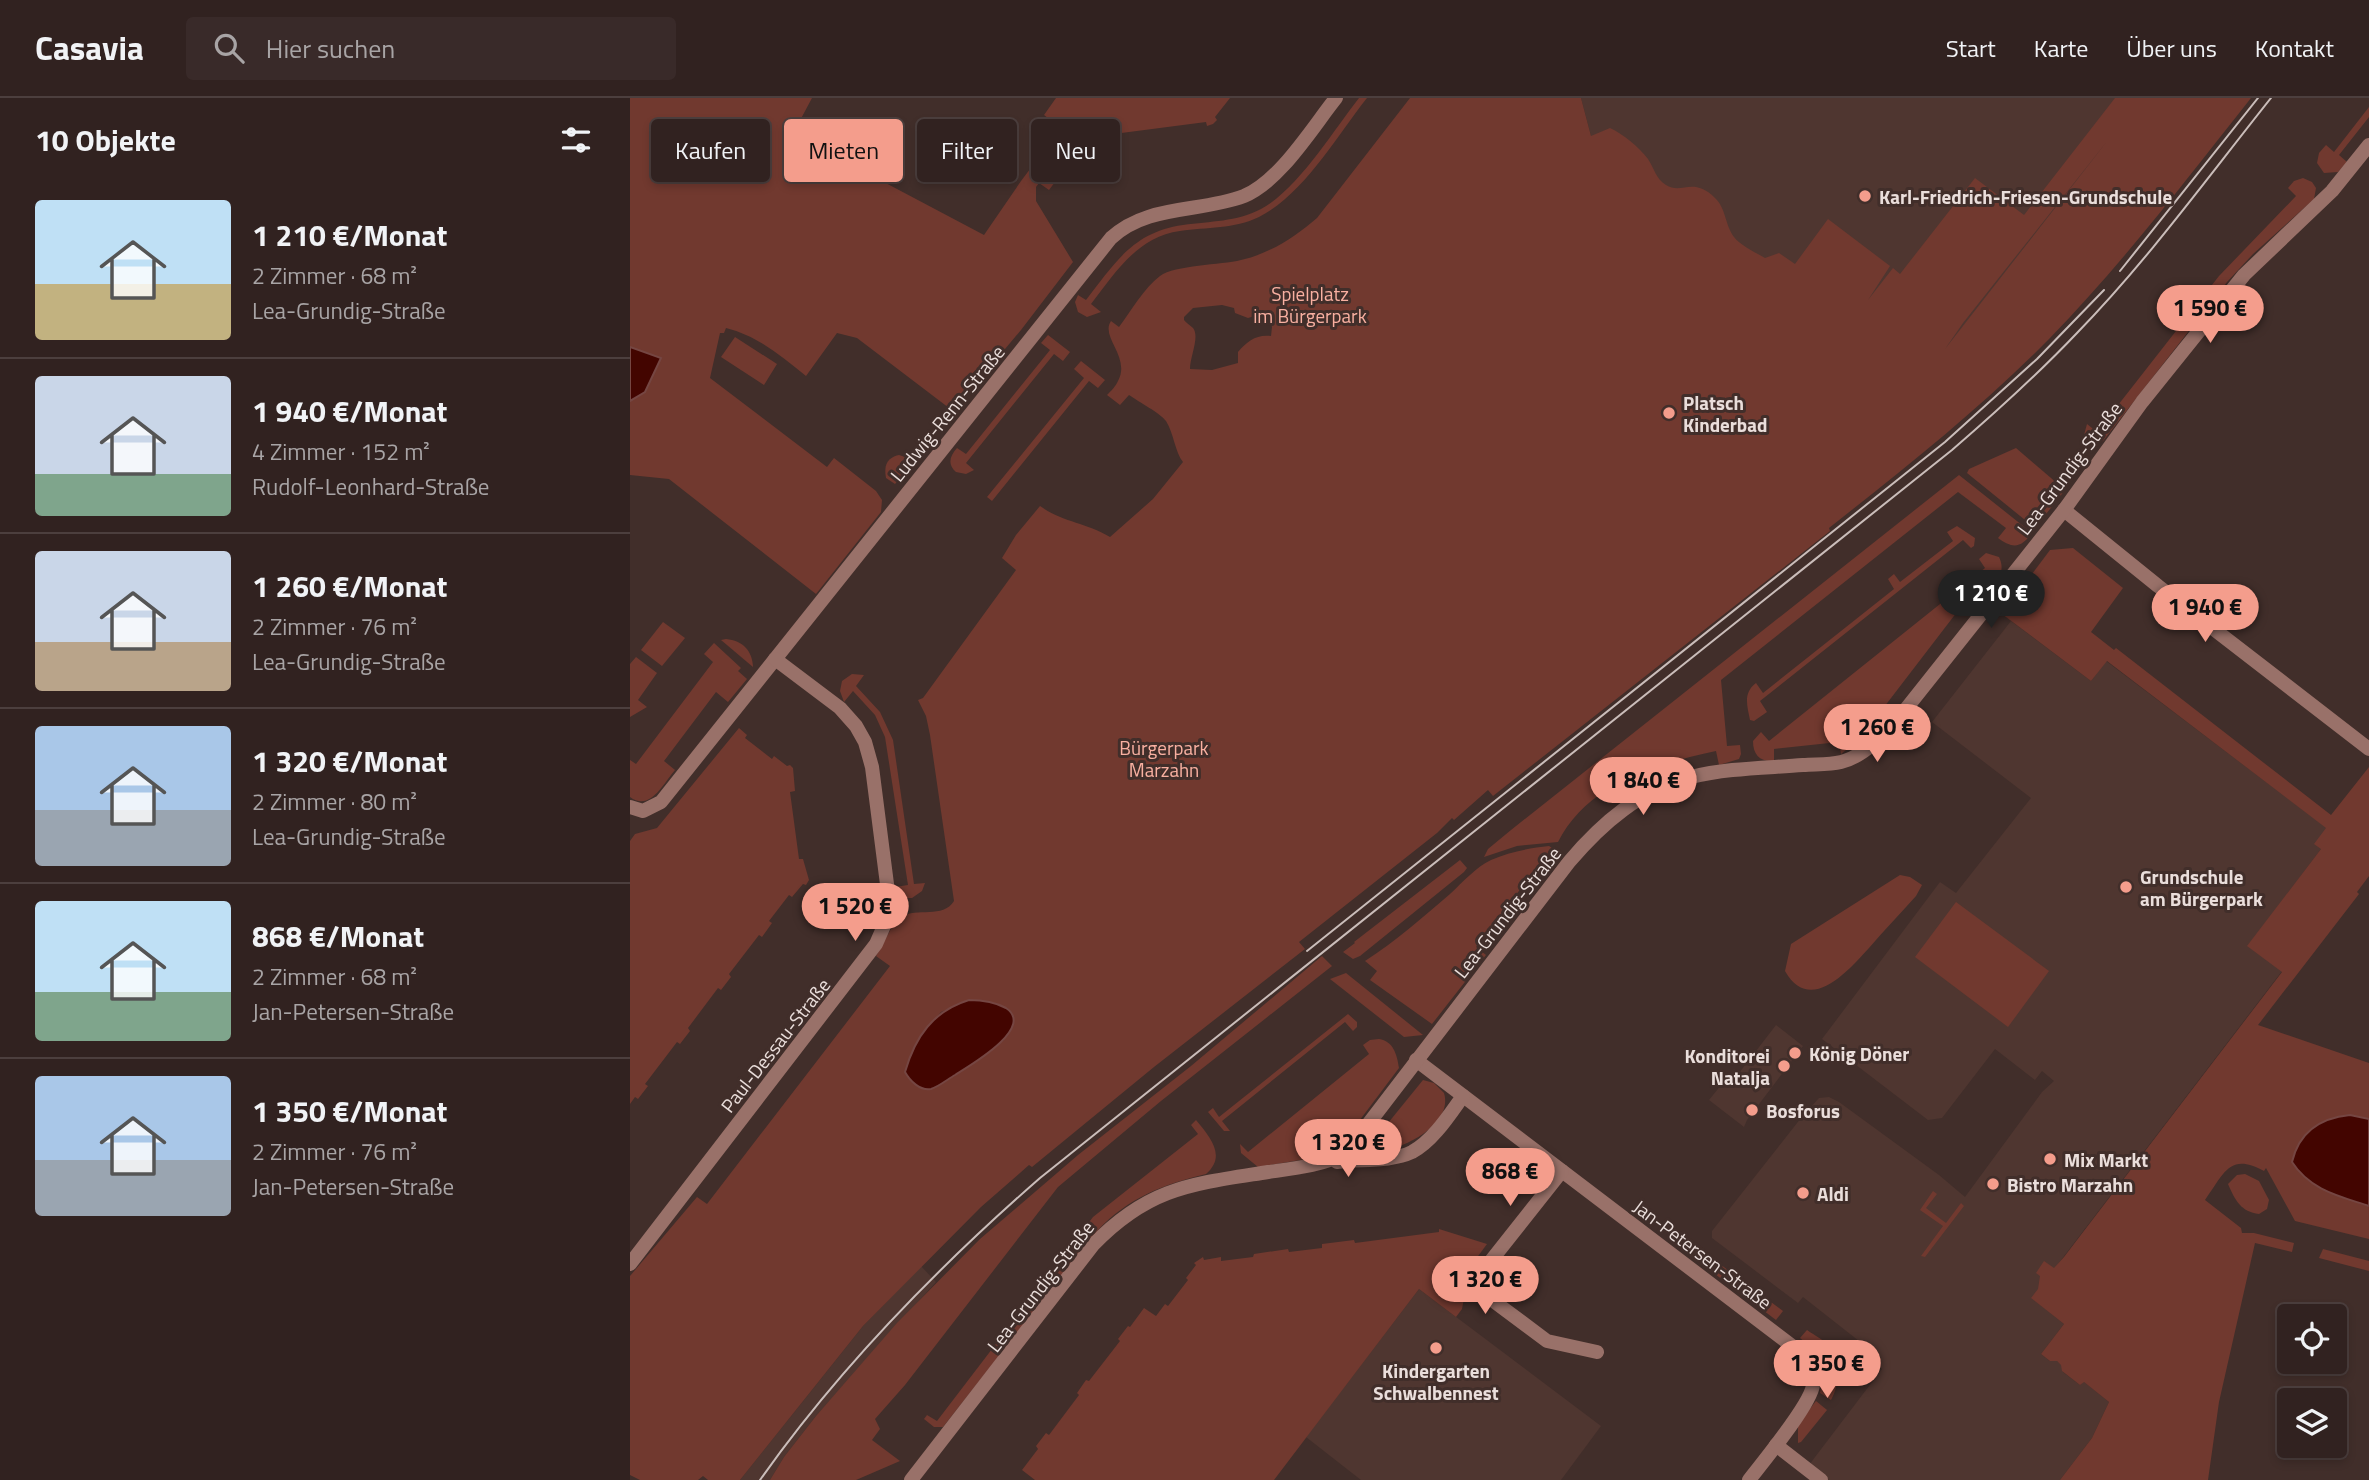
<!DOCTYPE html>
<html lang="de">
<meta charset="utf-8">
<style>
body{margin:0;font-family:"Titillium Web",sans-serif;background:#392a29;color:#f1f3f6;height:100vh;display:flex;flex-direction:column;font-size:26px;white-space:nowrap}
*{box-sizing:border-box;margin:0}
p{font-size:23px;color:#a8a4a5}
.icon{flex:none;width:38px;height:38px;fill:none;stroke:currentColor;stroke-width:2;stroke-linecap:round;stroke-linejoin:round}
.map{position:relative;flex:1;overflow:hidden}
.drawer{display:flex;flex-direction:column;background:#312220;width:630px}
.drawer>*{flex:none}
.hud{position:absolute;left:21px;top:21px;width:665px;height:63px;display:flex;gap:14px}
.buttons{position:absolute;left:1647px;top:1206px;display:grid;gap:14px}
.buttons a{display:grid;place-items:center;width:70px;height:70px;border-radius:7px;background:#312220;box-shadow:0 4px 10px #0003,0 0 0 2px #4c3f3e;font-size:35px}
.price{position:absolute;translate:-50% -60px;padding:0 16px;border-radius:24px;background:#f49d8c;color:#111;font-size:23px;line-height:46px;filter:drop-shadow(0 2px 4px #0008)}
.price::after{content:'';position:absolute;left:50%;top:42px;width:21px;height:16px;margin-left:-10px;background:inherit;clip-path:polygon(0 0,100% 0,50% 100%)}
.price.current{background:#222;color:#fff}
ul{padding:0;list-style:none}
li{display:flex;align-items:center;gap:21px;height:175px;padding:0 35px}
li+li{border-top:2px solid #4c3f3e}
li span{display:grid;place-items:center;flex:none;width:196px;height:140px;border-radius:7px;color:#555}
li>.icon{margin-inline-start:auto}
span .icon{width:84px;height:84px;fill:#fffc;stroke-width:1}
li b{font-size:30px}
h2{display:flex;justify-content:space-between;align-items:center;height:84px;padding:0 35px;font-size:30px}
.tag{padding:0 24px;border-radius:7px;background:#312220;box-shadow:0 4px 10px #0003,0 0 0 2px #4c3f3e;font-size:24px;line-height:63px}
.tag.current{background:#f49d8c;color:#111}
header{display:flex;align-items:center;gap:42px;box-sizing:border-box;height:98px;padding:0 35px;background:#312220;border-bottom:2px solid #4c3f3e}
header strong{font-size:33px}
nav{display:flex;gap:38px;margin-inline-start:auto;font-size:24px}
.search{width:490px;height:63px;background:#392a29;display:flex;align-items:center;gap:18px;box-sizing:border-box;padding:0 24px;border-radius:7px;color:#a8a4a5;font-size:26px}
main{display:flex;flex:1;min-height:0}
.map>svg:first-child{display:block}
.built{fill:#4f3630}
.green{fill:#71392f;fill-rule:evenodd}
.water{fill:#430500;stroke:#754642;stroke-width:2}
.lines{fill:none;stroke-linecap:round;stroke-linejoin:round}
.minor{stroke:#997169;stroke-width:14}
.tram{stroke:#cabdba;stroke-width:2}
.poi-dot{fill:#f49d8c;stroke:#412e2a;stroke-width:2.5}
.labels{text-anchor:middle;dominant-baseline:central;stroke-width:6;stroke-linejoin:round;paint-order:stroke}
.poi-label{font-size:19px;font-weight:bold;fill:#eadedb;stroke:#412e2a;text-anchor:start}
.park-label{font-size:19px;fill:#f9b0a1;stroke:#412e2a}
.street-label{font-size:19px;fill:#eadedb;stroke:#412e2a}
</style>
<header>
<strong>Casavia</strong>
<div class="search"><svg class="icon" aria-label="search" viewBox="0 0 24 24"><circle cx="10" cy="10" r="6"/><path d="M15 15l6 6"/></svg>Hier suchen</div>
<nav><a>Start</a><a>Karte</a><a>Über uns</a><a>Kontakt</a></nav>
</header>
<main>
<section class="drawer">
<h2>10 Objekte<svg class="icon" aria-label="filters" viewBox="0 0 24 24"><path d="M4 7h16M4 17h16"/><circle cx="9" cy="7" r="2"/><circle cx="15" cy="17" r="2"/></svg></h2>
<ul>
<li><span style="background:linear-gradient(#bfe0f5 60%,#c2b280 0)"><svg class="icon" aria-label="home" viewBox="0 0 24 24"><path d="M3 11l9-7 9 7M6 9v11h12V9"/></svg></span><div><b>1 210 €/Monat</b><p>2 Zimmer · 68 m²</p><p>Lea-Grundig-Straße</p></div></li>
<li><span style="background:linear-gradient(#c9d6e8 70%,#7fa58c 0)"><svg class="icon" aria-label="home" viewBox="0 0 24 24"><path d="M3 11l9-7 9 7M6 9v11h12V9"/></svg></span><div><b>1 940 €/Monat</b><p>4 Zimmer · 152 m²</p><p>Rudolf-Leonhard-Straße</p></div></li>
<li><span style="background:linear-gradient(#c9d6e8 65%,#b9a48a 0)"><svg class="icon" aria-label="home" viewBox="0 0 24 24"><path d="M3 11l9-7 9 7M6 9v11h12V9"/></svg></span><div><b>1 260 €/Monat</b><p>2 Zimmer · 76 m²</p><p>Lea-Grundig-Straße</p></div></li>
<li><span style="background:linear-gradient(#a9c7e8 60%,#9aa5b1 0)"><svg class="icon" aria-label="home" viewBox="0 0 24 24"><path d="M3 11l9-7 9 7M6 9v11h12V9"/></svg></span><div><b>1 320 €/Monat</b><p>2 Zimmer · 80 m²</p><p>Lea-Grundig-Straße</p></div></li>
<li><span style="background:linear-gradient(#bfe0f5 65%,#7fa58c 0)"><svg class="icon" aria-label="home" viewBox="0 0 24 24"><path d="M3 11l9-7 9 7M6 9v11h12V9"/></svg></span><div><b>868 €/Monat</b><p>2 Zimmer · 68 m²</p><p>Jan-Petersen-Straße</p></div></li>
<li><span style="background:linear-gradient(#a9c7e8 60%,#9aa5b1 0)"><svg class="icon" aria-label="home" viewBox="0 0 24 24"><path d="M3 11l9-7 9 7M6 9v11h12V9"/></svg></span><div><b>1 350 €/Monat</b><p>2 Zimmer · 76 m²</p><p>Jan-Petersen-Straße</p></div></li>
</ul>
</section>
<div class="map">
<svg width="1739" height="1382" viewBox="0 0 1739 1382">
<rect width="100%" height="100%" fill="#412e2a"/>
<g class="built">
<path d="M951,0H1511L1301,270L1221,212L1110,157L961,38Z"/>
<path d="M1381,523L1461,583L1476,563L1697,730L1691,751L1618,848L1652,873L1402,1200L1434,1226L1411,1256L1420,1263H1427L1432,1267L1433,1274L1450,1287L1453,1283L1479,1304L1462,1340L1430,1382H1199L1179,1367L1252,1271L1225,1250L1229,1243L1173,1199L1168,1205L1082,1140V1133L1171,1020L1189,1000L1199,999L1209,1004L1309,1077L1335,1099L1412,994L1424,983L1412,973L1405,982L1365,951L1312,1020L1298,1022L1192,941L1310,784L1326,795L1401,700L1302,624Z"/>
<path d="M1146,927L1173,948L1117,1022L1114,1029L1079,1002L1104,971L1109,975Z"/>
<path d="M291,1168L306,1184L186,1318L154,1359L140,1382H110L233,1228Z"/>
<path d="M789,1191L971,1328L931,1382H731L676,1339Z"/>
</g>
<g class="green">
<path d="M0,0H182L166,30L216,64L354,137L391,83L431,30L414,17L426,0H600L585,19L587,22L583,26L577,28L576,24L476,37V40L460,46L448,57L446,56L419,92L409,85L406,89V103L443,164L391,232L323,313L227,240L207,235L176,278C151,258 128,238 96,230L94,235H90L80,280L197,369L204,360L246,393L252,402L251,414L186,496L39,381L0,377V303L15,294L31,260L0,249Z"/>
<path d="M729,0H737C706,39 674,96 629,119C604,131 577,129 550,133C507,139 485,175 461,206L471,214L457,219L448,214L445,204L448,197L456,202C485,165 503,134 553,127C581,123 606,124 631,111C668,91 703,33 729,0Z"/>
<path d="M780,0H951L961,38L980,30C993,36 1009,49 1018,61C1024,70 1026,81 1036,87C1052,97 1063,78 1085,100C1096,110 1095,127 1104,139C1111,148 1125,154 1135,160L1149,155L1165,166L1198,121L1260,168L1238,202L1263,170L1270,176L1345,80L1394,117L1485,0H1621C1556,82 1493,165 1420,240C1351,310 1275,370 1199,430L1200,433L863,698L858,692L824,722L822,720L807,735L669,844L675,851L524,969L402,1069L399,1067L351,1109L233,1228L110,1382H78L73,1378L68,1382H10L0,1377V1178L67,1099L77,1106L260,868L246,858C252,849 262,825 271,819C287,809 313,821 324,803L300,637L296,618L288,602L293,600L386,472L372,460L386,437L410,408C434,425 455,424 480,439L523,401L553,364C545,354 544,336 536,323C530,315 509,304 499,297L490,307L477,297C481,293 486,288 488,283C501,259 470,239 481,223L489,229C501,213 514,190 530,178C545,167 591,167 611,162C639,156 665,139 687,120ZM1478,42L1315,251L1333,225ZM592,207L604,210L605,215L618,220L631,216L639,220L642,229L641,238C627,236 617,243 608,254V265L582,272L560,271C560,258 570,239 563,230C560,227 556,225 554,222V219L563,210ZM339,902L374,942L336,970L301,991L289,941L311,914Z"/>
<path d="M1739,9V19L1709,57L1717,64L1708,74L1694,75L1687,65L1689,55L1696,47L1704,54Z"/>
<path d="M1673,80L1682,84L1686,90L1684,101L1623,156L1597,184L1473,343L1468,345L1459,344L1454,337L1457,326L1467,334L1589,178L1666,98L1658,90L1664,83Z"/>
<path d="M418,237L440,254L433,263L424,256L336,365L344,372L336,376L326,374C317,366 320,358 327,350L336,356L420,252L411,245Z"/>
<path d="M105,239L147,266L134,287L91,259Z"/>
<path d="M451,263L475,282L468,290L459,283L362,403L357,399L454,280L444,271Z"/>
<path d="M1386,350L1435,392L1405,430L1337,375L1339,371Z"/>
<path d="M269,357L275,359L282,366L265,386L256,380C254,368 256,360 269,357Z"/>
<path d="M1329,377L1402,435C1391,450 1383,451 1368,440L1376,430L1328,394L1091,582L1097,648L1110,647L1111,656L1109,661L1089,667L1086,653C1027,666 958,685 928,744L887,748L854,759L858,751L881,732Z"/>
<path d="M1327,428L1345,440L1344,448L1341,450L1333,442L1130,603L1137,614L1124,623L1120,622C1117,607 1113,595 1126,585L1133,595L1264,491L1258,481L1264,476L1270,484L1323,443L1317,434Z"/>
<path d="M1443,450L1493,490L1461,534L1484,552L1486,550L1701,717L1739,669V778L1727,794L1729,796L1628,927L1739,965V1021L1720,1017L1662,1064C1680,1092 1709,1098 1739,1108V1141L1665,1123L1636,1070L1634,1073C1599,1054 1594,1076 1575,1102L1611,1130L1612,1135H1624L1664,1145L1662,1154L1625,1145L1589,1304L1578,1382H1430L1462,1340L1479,1304L1454,1284L1450,1287L1432,1273L1431,1267L1427,1263H1420L1411,1256L1434,1226L1401,1200L1408,1191L1410,1178L1406,1175L1414,1163L1424,1170L1434,1159L1652,874L1617,848L1691,751L1684,746L1696,730L1477,563L1461,583L1372,516L1420,452Z"/>
<path d="M1356,455L1369,459C1375,472 1370,478 1361,489L1350,484L1248,617L1247,623L1255,629L1242,637L1228,609L1207,619L1221,648L1211,656L1209,644L1144,651V663C1130,664 1123,657 1123,643L1131,634L1139,643L1355,470L1349,461Z"/>
<path d="M33,524L55,540L32,568L11,552Z"/>
<path d="M96,541C113,543 122,552 123,569L91,542Z"/>
<path d="M84,545L111,570L108,573L117,581L98,604L86,594L34,663L45,672C33,686 20,714 0,699V662L6,666L83,564L74,556Z"/>
<path d="M6,559L27,575L8,602L17,609L0,619V566Z"/>
<path d="M222,576L234,577L226,588L250,614L263,642L284,786L295,785L292,793L282,800H272L266,794L265,789L278,787L255,639L245,617L223,593L214,604L210,593L212,583Z"/>
<path d="M109,630L117,637L115,640L142,661L144,658L157,668L160,667L163,670L165,693L160,694L169,761H173L179,782L176,787L173,786L162,799L159,797L139,823L142,825L132,839L129,837L99,876L101,879L91,892L88,890L58,930L60,933L50,946L47,944L15,986L18,988L8,1001L5,999L0,1006V743L5,736L27,730Z"/>
<path d="M919,748L922,750L846,849L856,857L802,926L740,882L747,873L735,863C765,844 793,819 820,796C833,784 846,769 861,762C879,754 900,750 919,748Z"/>
<path d="M830,762L837,770L834,774L730,858L723,861L713,854L725,845L724,844Z"/>
<path d="M1270,777L1280,779L1292,787L1286,798C1271,815 1254,832 1239,850C1218,873 1180,917 1155,873L1161,846Z"/>
<path d="M1326,804L1419,873L1378,929L1285,859Z"/>
<path d="M692,858L702,868L531,1003L428,1089L275,1287L245,1321L250,1331L242,1342L270,1363L226,1382H140L154,1359L186,1318L267,1225L350,1141L448,1057L561,968Z"/>
<path d="M716,875L793,937L774,939L700,881Z"/>
<path d="M718,916L727,924V929L723,933L715,924L592,1023L600,1033H594L578,1014L583,1010L589,1019Z"/>
<path d="M749,941C763,943 767,956 769,970L708,1051L694,1058L628,1069L611,1055L610,1046L618,1054L739,956L733,947L740,942Z"/>
<path d="M793,982L804,985L814,995C824,1028 768,1054 741,1055V1046Z"/>
<path d="M566,1022C580,1039 597,1058 576,1076C534,1086 498,1100 468,1132L313,1329H304L294,1321L297,1317L307,1323L463,1119L568,1036L561,1027Z"/>
<path d="M1615,1076L1629,1083L1639,1102L1637,1111L1629,1116C1611,1114 1605,1102 1598,1086L1607,1077Z"/>
<path d="M1303,1093L1307,1096L1296,1110L1316,1125L1331,1105L1334,1108L1295,1159L1291,1158L1313,1128L1290,1112Z"/>
<path d="M809,1131L857,1146L840,1169L832,1211L826,1219L789,1191L644,1382H405L392,1372L408,1351L406,1348L416,1335L419,1337L449,1297L447,1295L456,1282L459,1283L490,1243L488,1241L498,1228L500,1229L514,1210L526,1218L535,1206L538,1208L558,1182L556,1180L566,1167L564,1165L573,1159L574,1162L591,1159V1163L623,1159L624,1156L658,1151L659,1154L692,1150V1146L724,1142L725,1145L809,1134Z"/>
<path d="M1693,1151L1739,1163V1173L1689,1160Z"/>
<path d="M1075,1155L1153,1213L1146,1222L1077,1170L1072,1160Z"/>
<path d="M1177,1232C1184,1237 1194,1242 1200,1249C1213,1261 1209,1288 1201,1302L1190,1295C1196,1271 1188,1255 1170,1240Z"/>
<path d="M1186,1303L1197,1312L1171,1344L1168,1345V1326Z"/>
</g>
<g class="water">
<path d="M0,249L31,260L15,294L0,303Z"/>
<path d="M339,902C352,902 365,904 376,910C406,930 339,968 325,977C318,981 308,989 301,991C290,993 280,983 275,974C285,939 303,913 339,902Z"/>
<path d="M1720,1017L1739,1021V1108C1709,1098 1680,1092 1662,1064C1669,1034 1690,1020 1720,1017Z"/>
</g>
<g class="lines">
<g class="minor">
<path d="M1434,412L1528,488L1739,651"/>
<path d="M0,709L13,713L31,704L481,140C518,106 569,115 614,98C650,83 682,30 706,0"/>
<path d="M786,962L1178,1260C1182,1269 1185,1277 1183,1287C1181,1306 1133,1364 1119,1382"/>
<path d="M707,1064C730,1061 761,1064 782,1054C803,1043 820,1016 833,998"/>
<path d="M932,1073L856,1169C852,1180 853,1188 858,1199L917,1243L967,1254"/>
<path d="M0,1166L246,846L257,821L258,794L242,669L235,644L226,628L210,610L145,561"/>
<path d="M1146,1347L1191,1382"/>
<path d="M281,1382L463,1147C519,1089 562,1086 638,1074C667,1070 690,1068 716,1055L939,764C972,725 1010,692 1061,679C1097,670 1136,670 1173,667C1185,666 1199,667 1211,664C1231,659 1245,644 1260,631L1434,412L1512,304L1614,177L1702,93L1739,47"/>
</g>
<g class="tram">
<path d="M1490,173L1628,0"/>
<path d="M677,853L1315,344L1407,261L1474,192"/>
<path d="M130,1382C209,1270 307,1170 410,1080L1322,352C1365,315 1408,276 1447,235C1518,162 1578,79 1641,0"/>
</g>
</g>
<g class="poi-dot">
<circle cx="1235" cy="98" r="7"/>
<circle cx="1039" cy="315" r="7"/>
<circle cx="1496" cy="789" r="7"/>
<circle cx="1165" cy="955" r="7"/>
<circle cx="1154" cy="968" r="7"/>
<circle cx="1122" cy="1012" r="7"/>
<circle cx="1420" cy="1061" r="7"/>
<circle cx="1363" cy="1086" r="7"/>
<circle cx="1173" cy="1095" r="7"/>
<circle cx="806" cy="1250" r="7"/>
</g>
<g class="labels">
<g class="poi-label">
<text x="1249" y="98">Karl-Friedrich-Friesen-Grundschule</text>
<text x="1053" y="304">Platsch<tspan x="1053" dy="22">Kinderbad</tspan></text>
<text x="1510" y="778">Grundschule<tspan x="1510" dy="22">am Bürgerpark</tspan></text>
<text x="1179" y="955">König Döner</text>
<text x="1140" y="957" text-anchor="end">Konditorei<tspan x="1140" dy="22">Natalja</tspan></text>
<text x="1136" y="1012">Bosforus</text>
<text x="1434" y="1061">Mix Markt</text>
<text x="1377" y="1086">Bistro Marzahn</text>
<text x="1187" y="1095">Aldi</text>
<text x="806" y="1272" text-anchor="middle">Kindergarten<tspan x="806" dy="22">Schwalbennest</tspan></text>
</g>
<g class="park-label">
<text x="680" y="195">Spielplatz<tspan x="680" dy="22">im Bürgerpark</tspan></text>
<text x="534" y="649">Bürgerpark<tspan x="534" dy="22">Marzahn</tspan></text>
</g>
<g class="street-label">
<text transform="translate(317 315) rotate(-51)">Ludwig-Renn-Straße</text>
<text transform="translate(1439 370) rotate(-53)">Lea-Grundig-Straße</text>
<text transform="translate(877 814) rotate(-52)">Lea-Grundig-Straße</text>
<text transform="translate(145 947) rotate(-52)">Paul-Dessau-Straße</text>
<text transform="translate(1073 1156) rotate(37)">Jan-Petersen-Straße</text>
<text transform="translate(410 1188) rotate(-52)">Lea-Grundig-Straße</text>
</g>
</g>
</svg>
<div class="buttons">
<a><svg class="icon" aria-label="locate" viewBox="0 0 24 24"><circle cx="12" cy="12" r="6"/><path d="M12 2v4M12 18v4M2 12h4M18 12h4"/></svg></a>
<a><svg class="icon" aria-label="layers" viewBox="0 0 24 24"><path d="M12 4l9 5-9 5-9-5zM3 14l9 5 9-5"/></svg></a>
</div>
<b class="price" style="left:1580px;top:247px">1 590 €</b>
<b class="price current" style="left:1361px;top:532px">1 210 €</b>
<b class="price" style="left:1575px;top:546px">1 940 €</b>
<b class="price" style="left:1247px;top:666px">1 260 €</b>
<b class="price" style="left:1013px;top:719px">1 840 €</b>
<b class="price" style="left:225px;top:845px">1 520 €</b>
<b class="price" style="left:718px;top:1081px">1 320 €</b>
<b class="price" style="left:880px;top:1110px">868 €</b>
<b class="price" style="left:855px;top:1218px">1 320 €</b>
<b class="price" style="left:1197px;top:1302px">1 350 €</b>
<div class="hud">
<a class="tag">Kaufen</a>
<a class="tag current">Mieten</a>
<a class="tag">Filter</a>
<a class="tag">Neu</a>
</div>
</div>
</main>
